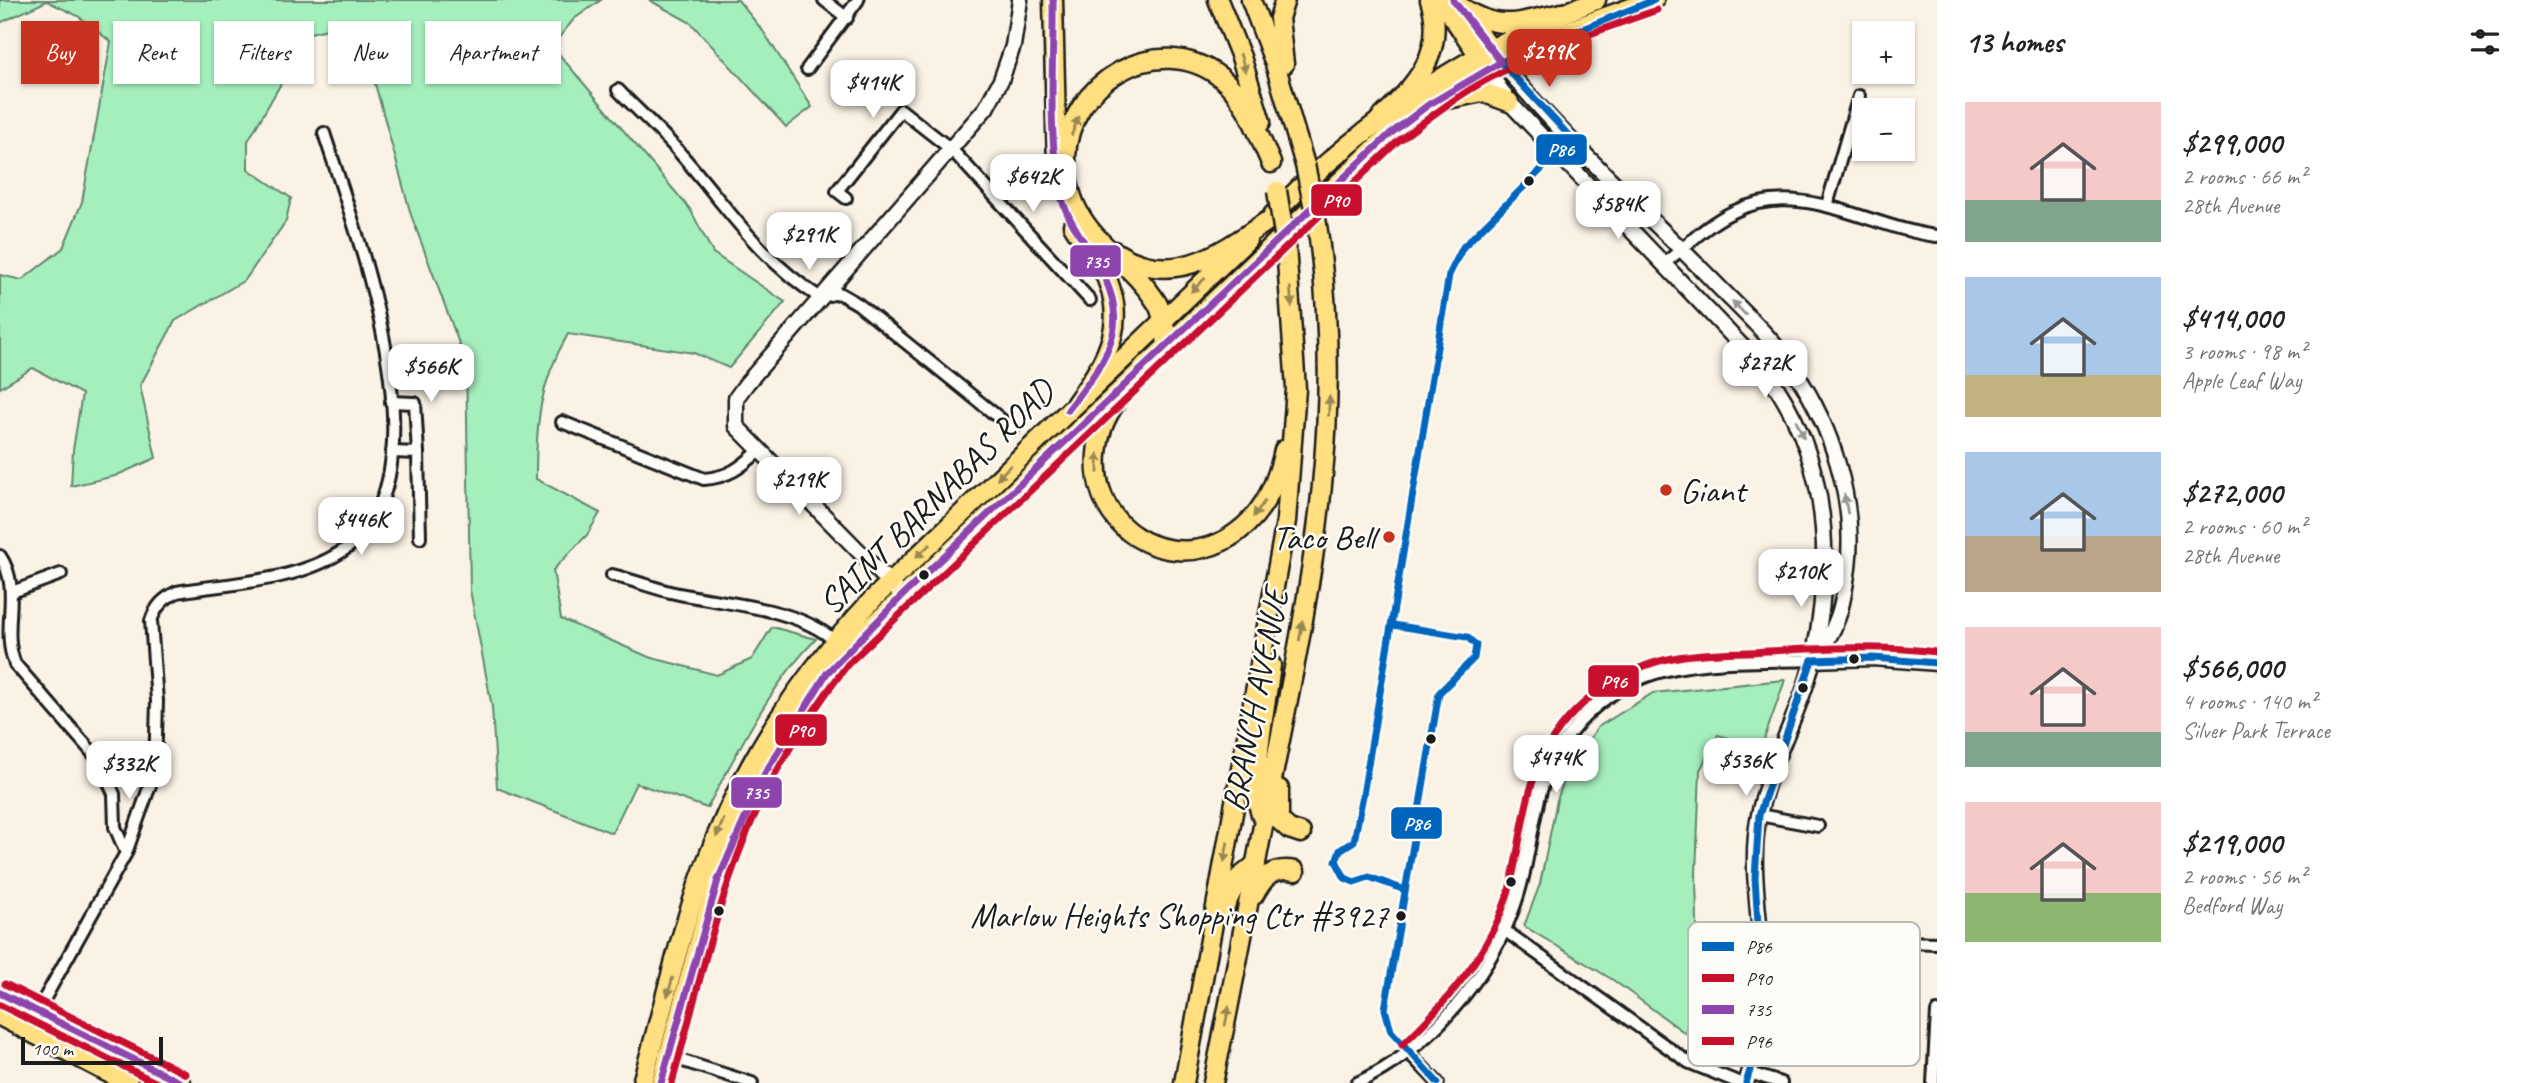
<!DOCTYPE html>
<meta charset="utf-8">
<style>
body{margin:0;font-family:Caveat,sans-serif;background:#f2f2f2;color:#222;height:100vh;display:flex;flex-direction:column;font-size:26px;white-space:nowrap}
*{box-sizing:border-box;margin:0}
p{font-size:23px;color:#767676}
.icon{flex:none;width:38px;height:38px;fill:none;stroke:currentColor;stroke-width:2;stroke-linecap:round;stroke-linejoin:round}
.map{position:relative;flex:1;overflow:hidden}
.panel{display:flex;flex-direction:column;background:#fff;width:595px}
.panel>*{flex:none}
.top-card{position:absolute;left:21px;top:21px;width:665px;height:63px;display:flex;gap:14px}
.tools{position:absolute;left:1852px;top:21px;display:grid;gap:14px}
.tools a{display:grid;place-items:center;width:63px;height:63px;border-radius:0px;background:#fff;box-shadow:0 2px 5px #0004;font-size:35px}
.scale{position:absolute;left:21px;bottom:18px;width:142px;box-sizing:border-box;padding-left:7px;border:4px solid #1c1c1c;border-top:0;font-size:19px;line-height:24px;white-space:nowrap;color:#1c1c1c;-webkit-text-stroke:5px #fdfcf7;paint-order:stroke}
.price{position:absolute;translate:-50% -60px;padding:0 16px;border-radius:14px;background:#fff;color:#222;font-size:23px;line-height:46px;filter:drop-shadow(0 2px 4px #0008)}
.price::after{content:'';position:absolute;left:50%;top:42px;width:21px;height:16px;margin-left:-10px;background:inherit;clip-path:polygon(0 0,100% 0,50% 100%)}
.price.current{background:#c8321e;color:#fff}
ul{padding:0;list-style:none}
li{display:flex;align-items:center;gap:21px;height:175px;padding:0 28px}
li span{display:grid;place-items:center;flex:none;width:196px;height:140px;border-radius:0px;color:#555}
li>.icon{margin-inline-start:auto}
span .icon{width:84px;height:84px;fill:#fffc;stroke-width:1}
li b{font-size:30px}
h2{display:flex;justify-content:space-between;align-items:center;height:84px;padding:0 28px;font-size:30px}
.pill{padding:0 24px;border-radius:0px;background:#fff;box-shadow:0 2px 5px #0004;font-size:24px;line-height:63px}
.pill.current{background:#c8321e;color:#fff}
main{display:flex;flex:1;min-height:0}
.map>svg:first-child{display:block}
.green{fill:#a5efbd;stroke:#60866c;stroke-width:2}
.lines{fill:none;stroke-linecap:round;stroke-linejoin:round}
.minor-casing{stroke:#1c1c1c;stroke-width:16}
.tertiary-casing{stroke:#1c1c1c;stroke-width:19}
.primary-casing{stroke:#1c1c1c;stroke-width:23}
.trunk-casing{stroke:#1c1c1c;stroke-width:23}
.minor{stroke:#fdfcf7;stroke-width:10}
.tertiary{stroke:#fdfcf7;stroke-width:14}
.primary{stroke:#ffdf80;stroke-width:18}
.trunk{stroke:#ffdf80;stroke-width:18}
.trunk-bridge-casing{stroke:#1c1c1c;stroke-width:23;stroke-linecap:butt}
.trunk-bridge{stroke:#ffdf80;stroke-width:18}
.bus-1-casing{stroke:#fdfcf7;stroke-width:12}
.bus-2-casing{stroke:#fdfcf7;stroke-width:12}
.bus-3-casing{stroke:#fdfcf7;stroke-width:12}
.bus-4-casing{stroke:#fdfcf7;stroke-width:12}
.bus-1{stroke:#0065bd;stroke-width:7}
.bus-2{stroke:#c8102e;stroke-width:7}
.bus-3{stroke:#8e44ad;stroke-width:7}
.bus-4{stroke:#c8102e;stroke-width:7}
.oneway{fill:#998753}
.oneway2{fill:#989794}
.bus-dot{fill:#1c1c1c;stroke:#fdfcf7;stroke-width:2.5}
.poi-dot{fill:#c8321e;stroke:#fdfcf7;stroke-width:2.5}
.labels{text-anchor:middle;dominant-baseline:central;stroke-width:5;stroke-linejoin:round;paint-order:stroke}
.bus-label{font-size:33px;fill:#1c1c1c;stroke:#fdfcf7;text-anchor:end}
.poi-label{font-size:35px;fill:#1c1c1c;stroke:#fdfcf7;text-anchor:start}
.street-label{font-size:35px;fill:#1c1c1c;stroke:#fdfcf7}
.key{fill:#fdfcf7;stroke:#bab9b5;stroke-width:2}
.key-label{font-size:19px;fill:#1c1c1c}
.line-badge{stroke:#fdfcf7;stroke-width:2.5}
.badge-label{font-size:19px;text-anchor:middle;font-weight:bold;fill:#fff}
</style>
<main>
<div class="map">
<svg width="1937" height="1083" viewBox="0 0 1937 1083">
<rect width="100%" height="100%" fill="#faf2e5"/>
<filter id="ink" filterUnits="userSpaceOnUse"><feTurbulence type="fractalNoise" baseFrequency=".0143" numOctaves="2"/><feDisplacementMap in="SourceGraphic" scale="14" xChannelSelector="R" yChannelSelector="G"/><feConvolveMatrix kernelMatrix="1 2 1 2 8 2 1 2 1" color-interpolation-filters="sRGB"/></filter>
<g filter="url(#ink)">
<g class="green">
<path d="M0,0H601L574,19L552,46L690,209L713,253L785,302L729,368L694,353L568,334C539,384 536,423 536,479L600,513L587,535L553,570L561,619L649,657L717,675L752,659L772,627L816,639C769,686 739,750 707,808L636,783L612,833L497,788L492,707L470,590L466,362L411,215L374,80L341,26L310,33L248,141V169L291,198L286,221L245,280L175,321L140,386L156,458L115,476L71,486L73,450L82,394L33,368L0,388V275L22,280L63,248L82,202L111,42L78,16L47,1L0,23Z"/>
<path d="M649,0H738L763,31L812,107L786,127L691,23Z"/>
<path d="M1785,680L1761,748L1718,735L1700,770L1696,874L1698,971L1685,1033L1613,980L1524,926L1540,884L1557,800L1568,770L1598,727L1653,693Z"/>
</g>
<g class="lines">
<defs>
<g id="minor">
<path d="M824,0L847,18"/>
<path d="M807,69L858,0"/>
<path d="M618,90C638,111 660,130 679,152C727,206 756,256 819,297L839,293L858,304L1013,429"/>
<path d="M846,198L837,191L901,110L952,150L1090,300"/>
<path d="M1827,205L1859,96"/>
<path d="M1664,264C1686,246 1707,224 1733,212C1801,178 1869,228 1937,236"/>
<path d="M391,402L415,403L418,453"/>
<path d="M562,422L704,479C729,477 740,468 759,451"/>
<path d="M392,452L418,453L420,538"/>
<path d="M0,556C23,590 0,628 15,664L98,759L114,794L115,827L126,853L37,1012"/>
<path d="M612,575C632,580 651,587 670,592C721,604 796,606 835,641"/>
<path d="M12,592L61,574"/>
<path d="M1759,815L1818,826"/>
<path d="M126,853L155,771L157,701L151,621C156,606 163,599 177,592C230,583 295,582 341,552C453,482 355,230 324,133"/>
<path d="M1504,930L1688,1062L1740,1083"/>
<path d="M1761,948L1838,940L1937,943"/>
<path d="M1409,1053L1438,1083"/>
<path d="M664,1055L752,1083"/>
<path d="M1750,1073L1781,1083"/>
<path d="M1357,1083C1427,1051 1486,982 1513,910C1528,871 1530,830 1541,791C1555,740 1595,697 1644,677C1693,658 1760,662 1812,660"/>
<path d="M1933,1083L1937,1012"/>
</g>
<g id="tertiary">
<path d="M1494,53C1559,136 1641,207 1714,282C1742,311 1773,338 1795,372C1832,427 1856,501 1848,568C1843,605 1838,631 1813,659"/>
<path d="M1480,59L1509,102L1762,367C1828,452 1835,555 1813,659C1801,712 1770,761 1759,815C1750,858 1758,904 1761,947C1764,993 1762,1039 1746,1083"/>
<path d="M897,590L736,426V398L747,383L986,108L1001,80L1013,46L1020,0"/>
<path d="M1812,660L1873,658L1937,663"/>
</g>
<g id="primary">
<path d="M1448,99L1482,92L1509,102"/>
<path d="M1273,215C1364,120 1474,49 1596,0"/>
<path d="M0,993L181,1083"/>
<path d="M0,1016L128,1083"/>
<path d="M642,1083C663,1010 679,934 706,863C743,763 800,677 873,599L1247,240"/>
<path d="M661,1083C680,1016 696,948 717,882C743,802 787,722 840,657L1390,134C1419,112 1447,89 1479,72C1533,42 1595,20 1654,0"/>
</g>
<g id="trunk">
<path d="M1053,0L1057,168"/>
<path d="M1218,0L1241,57L1261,122"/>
<path d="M1251,0L1275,64L1305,165"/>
<path d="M1441,0L1478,54"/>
<path d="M1456,4C1501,33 1513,23 1562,13"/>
<path d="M1465,15L1490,48"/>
<path d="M1284,64L1279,18L1285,0"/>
<path d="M1380,119C1416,85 1447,52 1430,0"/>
<path d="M1073,225C1081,239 1092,251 1100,265C1131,319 1109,357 1076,403"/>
<path d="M1114,251C1170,289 1218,255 1266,222"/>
<path d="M1167,344C1165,331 1164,315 1157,303C1123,249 1066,236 1066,158C1067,83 1157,29 1220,77C1246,97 1258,134 1271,163"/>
<path d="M1145,365C1128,387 1106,409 1100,436C1070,560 1251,609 1284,450"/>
<path d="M1279,789V820L1289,829L1301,833"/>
<path d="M1262,817C1248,787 1267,700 1271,665"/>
<path d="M1254,895C1264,876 1273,867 1295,871"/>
<path d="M1224,908L1238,879L1256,864"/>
<path d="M1184,1083L1286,521L1296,389L1286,246"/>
<path d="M1213,1083C1235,979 1253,874 1274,770C1312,580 1347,414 1316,218"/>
</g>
</defs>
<use href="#minor" class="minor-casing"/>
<use href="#tertiary" class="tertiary-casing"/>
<use href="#primary" class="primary-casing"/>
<use href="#trunk" class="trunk-casing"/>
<use href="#minor" class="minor"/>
<use href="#tertiary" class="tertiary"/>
<use href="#primary" class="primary"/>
<use href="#trunk" class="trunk"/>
<defs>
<g id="trunk-bridge">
<path d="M1305,165L1316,218"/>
<path d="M1277,191L1286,246"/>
</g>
</defs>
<use href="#trunk-bridge" class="trunk-bridge-casing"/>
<use href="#trunk-bridge" class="trunk-bridge"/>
<defs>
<g id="bus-1">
<path d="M1393,625L1467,637L1476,645L1474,658L1439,693L1385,1009L1391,1031L1438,1083"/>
<path d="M1812,660L1873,658L1937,663"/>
<path d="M1405,890L1369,877L1354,882L1345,878L1336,861L1340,850L1354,841L1363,795L1449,275L1463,247L1572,139L1501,62L1654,0"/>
<path d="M1746,1083L1756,1051L1763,1000L1755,878L1759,815L1812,660"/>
</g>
<g id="bus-2">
<path d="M0,1005L157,1083"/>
<path d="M672,1083C693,1008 710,931 737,858C763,787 802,723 848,664L1397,142C1421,124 1445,105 1471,89C1529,54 1594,32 1657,10"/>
</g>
<g id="bus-3">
<path d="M1053,0C1054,62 1047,131 1060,192C1065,215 1079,234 1091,253C1135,322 1112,353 1068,410"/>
<path d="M0,993L181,1083"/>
<path d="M661,1083L718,880L765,773L827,673L903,595L1390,134L1428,105L1501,62L1453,0"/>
</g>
<g id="bus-4">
<path d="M5,984L186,1074"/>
<path d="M1402,1045C1447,1002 1491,952 1509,890C1520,850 1522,807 1538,767C1561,710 1618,667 1678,657C1708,652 1738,653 1768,651C1825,648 1881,645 1937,652"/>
</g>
</defs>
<use href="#bus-1" class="bus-1-casing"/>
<use href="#bus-2" class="bus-2-casing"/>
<use href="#bus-3" class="bus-3-casing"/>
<use href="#bus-4" class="bus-4-casing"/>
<use href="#bus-1" class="bus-1"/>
<use href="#bus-2" class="bus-2"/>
<use href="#bus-3" class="bus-3"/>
<use href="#bus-4" class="bus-4"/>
</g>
<defs><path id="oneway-solid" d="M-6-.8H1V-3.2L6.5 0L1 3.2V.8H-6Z" transform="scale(1.75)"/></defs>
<g class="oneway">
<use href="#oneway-solid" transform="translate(1243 63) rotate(72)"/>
<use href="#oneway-solid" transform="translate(1075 126) rotate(-69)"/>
<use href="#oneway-solid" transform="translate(1198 285) rotate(136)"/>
<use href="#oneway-solid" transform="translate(1291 297) rotate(86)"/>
<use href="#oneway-solid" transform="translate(1329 406) rotate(-87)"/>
<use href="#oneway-solid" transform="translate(1098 463) rotate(-90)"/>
<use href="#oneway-solid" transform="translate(1004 472) rotate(135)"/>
<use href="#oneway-solid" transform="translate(1259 509) rotate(126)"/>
<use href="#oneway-solid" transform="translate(923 551) rotate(136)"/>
<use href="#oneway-solid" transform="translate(1301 631) rotate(-80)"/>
<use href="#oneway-solid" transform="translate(720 828) rotate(113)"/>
<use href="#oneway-solid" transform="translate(1226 852) rotate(100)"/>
<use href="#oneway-solid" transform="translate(670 987) rotate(106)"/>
<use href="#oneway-solid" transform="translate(1227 1016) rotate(-79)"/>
</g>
<g class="oneway2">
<use href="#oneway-solid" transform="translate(1739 308) rotate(-134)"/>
<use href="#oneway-solid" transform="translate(1800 429) rotate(66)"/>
<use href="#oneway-solid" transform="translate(1846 504) rotate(-100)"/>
</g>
</g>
<g class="bus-dot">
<circle cx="1529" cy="181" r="6"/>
<circle cx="924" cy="575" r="6"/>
<circle cx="1854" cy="659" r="6"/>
<circle cx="1803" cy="688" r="6"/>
<circle cx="1431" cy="739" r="6"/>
<circle cx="1511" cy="882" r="6"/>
<circle cx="719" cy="911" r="6"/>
<circle cx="1401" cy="916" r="6"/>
</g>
<g class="poi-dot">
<circle cx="1666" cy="490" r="7"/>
<circle cx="1389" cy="537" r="7"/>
</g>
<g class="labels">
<g class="bus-label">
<text x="1388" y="916">Marlow Heights Shopping Ctr #3927</text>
</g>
<g class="poi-label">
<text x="1680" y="490">Giant</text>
<text x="1375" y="537" text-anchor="end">Taco Bell</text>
</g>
<g class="street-label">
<text transform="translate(936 497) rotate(-45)">SAINT BARNABAS ROAD</text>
<text transform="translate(1255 700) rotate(-79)">BRANCH AVENUE</text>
</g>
</g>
<rect x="1688" y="922" width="232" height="144" rx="10" class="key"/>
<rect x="1702" y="942" width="32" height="9" fill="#0065bd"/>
<rect x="1702" y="974" width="32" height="8" fill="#c8102e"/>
<rect x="1702" y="1005" width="32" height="9" fill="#8e44ad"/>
<rect x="1702" y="1037" width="32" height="8" fill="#c8102e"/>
<g class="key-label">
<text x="1746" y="953">P86</text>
<text x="1746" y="985">P90</text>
<text x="1746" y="1016">735</text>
<text x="1746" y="1048">P96</text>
</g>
<g class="line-badge">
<rect x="1535" y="133" width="53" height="33" rx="7" fill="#0065bd"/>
<rect x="1310" y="183" width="53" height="34" rx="7" fill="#c8102e"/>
<rect x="1069" y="244" width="53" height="34" rx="7" fill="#8e44ad"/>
<rect x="1587" y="664" width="53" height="34" rx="7" fill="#c8102e"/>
<rect x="774" y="713" width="54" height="34" rx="7" fill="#c8102e"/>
<rect x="730" y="776" width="53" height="33" rx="7" fill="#8e44ad"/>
<rect x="1390" y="806" width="53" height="34" rx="7" fill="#0065bd"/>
</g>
<g class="badge-label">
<text x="1561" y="156">P86</text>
<text x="1336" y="207">P90</text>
<text x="1096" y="268">735</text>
<text x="1614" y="688">P96</text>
<text x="801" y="737">P90</text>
<text x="756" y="799">735</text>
<text x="1417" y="830">P86</text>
</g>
</svg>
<div class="tools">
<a>+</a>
<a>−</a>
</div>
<div class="scale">100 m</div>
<b class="price current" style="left:1549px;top:89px">$299K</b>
<b class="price" style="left:873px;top:120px">$414K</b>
<b class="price" style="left:1033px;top:214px">$642K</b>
<b class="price" style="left:1618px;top:241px">$584K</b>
<b class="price" style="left:809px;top:272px">$291K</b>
<b class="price" style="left:1765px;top:400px">$272K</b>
<b class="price" style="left:431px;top:404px">$566K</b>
<b class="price" style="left:799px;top:517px">$219K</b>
<b class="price" style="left:361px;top:557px">$446K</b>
<b class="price" style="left:1801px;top:609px">$210K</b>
<b class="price" style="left:1556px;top:795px">$474K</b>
<b class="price" style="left:1746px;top:798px">$536K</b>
<b class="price" style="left:129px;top:801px">$332K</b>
<div class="top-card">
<a class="pill current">Buy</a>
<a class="pill">Rent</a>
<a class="pill">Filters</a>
<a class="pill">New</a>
<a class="pill">Apartment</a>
</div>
</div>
<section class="panel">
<h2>13 homes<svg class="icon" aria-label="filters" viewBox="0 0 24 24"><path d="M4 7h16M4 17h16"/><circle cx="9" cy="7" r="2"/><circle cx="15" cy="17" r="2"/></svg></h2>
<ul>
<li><span style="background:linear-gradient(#f6c9c9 70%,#7fa58c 0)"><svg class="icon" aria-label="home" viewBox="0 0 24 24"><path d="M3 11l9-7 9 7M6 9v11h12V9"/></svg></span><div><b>$299,000</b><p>2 rooms · 66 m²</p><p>28th Avenue</p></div></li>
<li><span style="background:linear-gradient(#a9c7e8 70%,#c2b280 0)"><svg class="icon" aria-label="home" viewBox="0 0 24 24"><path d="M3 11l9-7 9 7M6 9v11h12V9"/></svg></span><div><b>$414,000</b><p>3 rooms · 98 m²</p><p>Apple Leaf Way</p></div></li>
<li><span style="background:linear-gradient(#a9c7e8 60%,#b9a48a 0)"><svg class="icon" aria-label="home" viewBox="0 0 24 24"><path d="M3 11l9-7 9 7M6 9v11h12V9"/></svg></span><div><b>$272,000</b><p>2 rooms · 60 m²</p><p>28th Avenue</p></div></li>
<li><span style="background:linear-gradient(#f6c9c9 75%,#7fa58c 0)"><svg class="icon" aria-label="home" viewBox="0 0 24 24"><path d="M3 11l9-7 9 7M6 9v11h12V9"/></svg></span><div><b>$566,000</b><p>4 rooms · 140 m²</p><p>Silver Park Terrace</p></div></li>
<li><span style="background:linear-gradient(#f6c9c9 65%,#8fb573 0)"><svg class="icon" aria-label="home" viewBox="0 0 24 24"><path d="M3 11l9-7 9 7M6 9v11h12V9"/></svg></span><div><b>$219,000</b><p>2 rooms · 56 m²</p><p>Bedford Way</p></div></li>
</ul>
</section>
</main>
